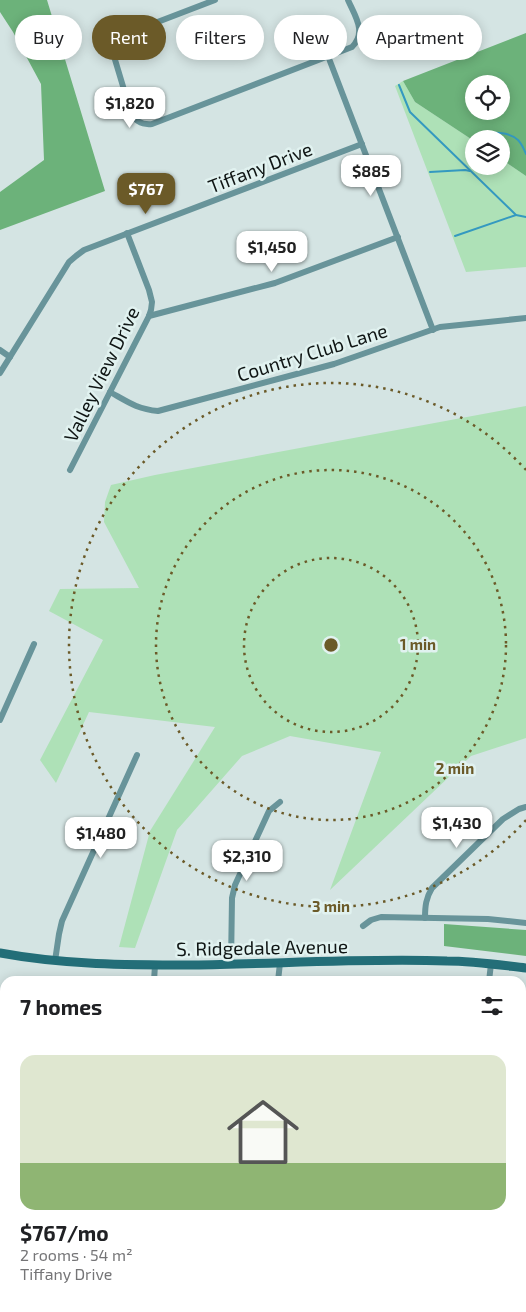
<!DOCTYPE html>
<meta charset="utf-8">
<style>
body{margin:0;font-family:"Exo 2",sans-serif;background:#f2f2f2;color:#202124;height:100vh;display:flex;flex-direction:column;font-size:19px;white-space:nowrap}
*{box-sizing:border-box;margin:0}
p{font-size:16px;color:#757577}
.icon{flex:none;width:28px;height:28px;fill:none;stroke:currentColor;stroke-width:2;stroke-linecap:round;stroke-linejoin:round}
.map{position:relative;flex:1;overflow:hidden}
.side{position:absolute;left:0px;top:976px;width:526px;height:336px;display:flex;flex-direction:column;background:#fff;border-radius:15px 15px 0 0;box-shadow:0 2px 12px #0003}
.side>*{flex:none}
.top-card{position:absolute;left:15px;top:15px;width:496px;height:45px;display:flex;gap:10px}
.fabs{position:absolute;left:465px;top:75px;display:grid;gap:10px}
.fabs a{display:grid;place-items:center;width:45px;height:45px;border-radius:50%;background:#fff;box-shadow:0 2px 12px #0003;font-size:25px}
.price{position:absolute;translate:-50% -42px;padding:0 11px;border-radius:10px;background:#fff;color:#222;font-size:16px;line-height:32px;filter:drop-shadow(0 1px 2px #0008)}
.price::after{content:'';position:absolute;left:50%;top:30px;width:15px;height:11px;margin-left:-8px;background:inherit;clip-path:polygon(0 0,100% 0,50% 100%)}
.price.current{background:#6b5a28;color:#fff}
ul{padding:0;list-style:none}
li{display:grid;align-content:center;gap:10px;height:265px;padding:0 20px}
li+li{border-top:1px solid #e0e0e0}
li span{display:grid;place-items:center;height:155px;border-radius:15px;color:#555}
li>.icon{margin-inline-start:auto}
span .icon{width:90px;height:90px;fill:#fffc;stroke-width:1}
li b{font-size:21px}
h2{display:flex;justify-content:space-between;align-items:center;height:60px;padding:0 20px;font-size:21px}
.tag{padding:0 18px;border-radius:22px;background:#fff;box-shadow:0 2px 12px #0003;font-size:18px;line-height:45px}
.tag.current{background:#6b5a28;color:#fff}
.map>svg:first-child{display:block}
.green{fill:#aee1b7}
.forest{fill:#6cb27a;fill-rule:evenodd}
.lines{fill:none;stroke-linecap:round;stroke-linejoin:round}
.stream{stroke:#3499c0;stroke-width:2}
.minor{stroke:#68949a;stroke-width:6}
.secondary{stroke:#236e78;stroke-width:9}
.ring{fill:none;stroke:#6b5a28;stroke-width:2.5;stroke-dasharray:2.5 5}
.labels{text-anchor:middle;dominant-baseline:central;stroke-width:5;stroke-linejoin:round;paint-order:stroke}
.street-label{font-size:19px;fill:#0f1514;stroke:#e1f2f0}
.centre{fill:#6b5a28;stroke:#e1f2f0;stroke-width:2.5}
.ring-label{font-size:15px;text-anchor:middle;font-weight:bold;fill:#6b5a28;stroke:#e1f2f0;stroke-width:5;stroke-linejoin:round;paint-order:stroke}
</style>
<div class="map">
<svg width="526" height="1312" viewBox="0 0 526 1312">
<rect width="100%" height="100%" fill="#d4e4e3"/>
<g class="green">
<path d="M403,81L415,102L474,141V166H501V159L526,176V267L466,272L395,86Z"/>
<path d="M526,406V738L471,756L330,890L381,752L290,736L242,756L177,830L135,948L119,947L150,831L215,727L89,712L56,783L40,760L103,640L49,611L60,589L139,588L104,522L105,502L111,485L155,475Z"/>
</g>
<g class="forest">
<path d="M0,0H47L105,191L0,230V192L44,160L41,84L13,32L0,12Z"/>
<path d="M526,33V176L501,159V139H474V141L415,102L403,81ZM474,84H501V111H474Z"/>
<path d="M444,924L526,930V956L444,946Z"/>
<path d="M526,1169V1312H186L187,1308H521V1171Z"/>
</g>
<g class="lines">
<g class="stream">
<path d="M399,85L410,112L516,215L526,217"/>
<path d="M477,134C490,133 507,130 518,140C522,144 524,149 526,154"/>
<path d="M430,172L465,170L470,171"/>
<path d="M455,236L516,215"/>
</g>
<g class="minor">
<path d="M215,0L121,36L114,43L113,53L131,113C135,121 142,125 152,124L352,47C367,32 355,16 348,0"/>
<path d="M328,56L433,330"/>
<path d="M149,316L275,283L398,237"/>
<path d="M0,350L10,357"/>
<path d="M0,373L69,262L76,256L84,250L362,144"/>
<path d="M110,392C128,402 137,409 158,411L334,364L440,327L526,318"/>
<path d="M70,470L149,316L151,310L152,302L149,290L127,233"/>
<path d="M0,720L34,644"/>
<path d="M425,918C425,906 426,898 432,888L503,819L519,809L526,807"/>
<path d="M363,926L371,920L381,917L488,919L526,923"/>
<path d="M55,961L59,934L62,921L137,755"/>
<path d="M231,964L232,898L235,885L269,811L280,802"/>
<path d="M154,981L155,965"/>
<path d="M278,981L280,963"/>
<path d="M489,981L491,964"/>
<path d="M0,1165L5,1166"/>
<path d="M111,1312L112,1308"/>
</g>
<path class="secondary" d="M0,953C64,965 128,965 193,965C277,964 362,958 447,961C473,961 500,965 526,968"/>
</g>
<g class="ring">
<circle cx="331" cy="645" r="87"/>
<circle cx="331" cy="645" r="175"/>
<path d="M526 820A262 262 0 1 1 526 470"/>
</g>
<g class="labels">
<g class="street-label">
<text transform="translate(260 167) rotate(-21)">Tiffany Drive</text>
<text transform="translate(312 352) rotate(-17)">Country Club Lane</text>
<text transform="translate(101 374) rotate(-64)">Valley View Drive</text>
<text transform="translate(262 947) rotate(-1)">S. Ridgedale Avenue</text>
</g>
</g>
<circle cx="331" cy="645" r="8" class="centre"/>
<g class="ring-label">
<text x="418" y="650">1 min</text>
<text x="455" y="774">2 min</text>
<text x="331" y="912">3 min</text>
</g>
</svg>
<div class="fabs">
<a><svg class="icon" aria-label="locate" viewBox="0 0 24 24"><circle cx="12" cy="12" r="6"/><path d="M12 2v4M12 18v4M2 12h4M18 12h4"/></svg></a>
<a><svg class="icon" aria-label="layers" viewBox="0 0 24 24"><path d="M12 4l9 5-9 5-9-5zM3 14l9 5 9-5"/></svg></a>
</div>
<b class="price" style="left:130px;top:129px">$1,820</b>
<b class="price" style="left:371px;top:197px">$885</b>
<b class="price current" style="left:146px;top:215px">$767</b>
<b class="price" style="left:272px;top:273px">$1,450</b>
<b class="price" style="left:457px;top:849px">$1,430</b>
<b class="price" style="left:101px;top:859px">$1,480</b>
<b class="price" style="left:247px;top:882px">$2,310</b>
<div class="top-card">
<a class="tag">Buy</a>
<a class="tag current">Rent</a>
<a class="tag">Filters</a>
<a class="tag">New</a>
<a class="tag">Apartment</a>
</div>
<section class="side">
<h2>7 homes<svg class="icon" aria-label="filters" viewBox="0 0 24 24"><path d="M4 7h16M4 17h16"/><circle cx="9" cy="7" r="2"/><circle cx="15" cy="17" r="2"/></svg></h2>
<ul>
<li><span style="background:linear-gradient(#dfe7d0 70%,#8fb573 0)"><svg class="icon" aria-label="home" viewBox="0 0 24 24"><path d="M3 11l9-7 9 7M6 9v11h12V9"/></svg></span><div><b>$767/mo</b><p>2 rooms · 54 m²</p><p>Tiffany Drive</p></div></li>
</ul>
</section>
</div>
